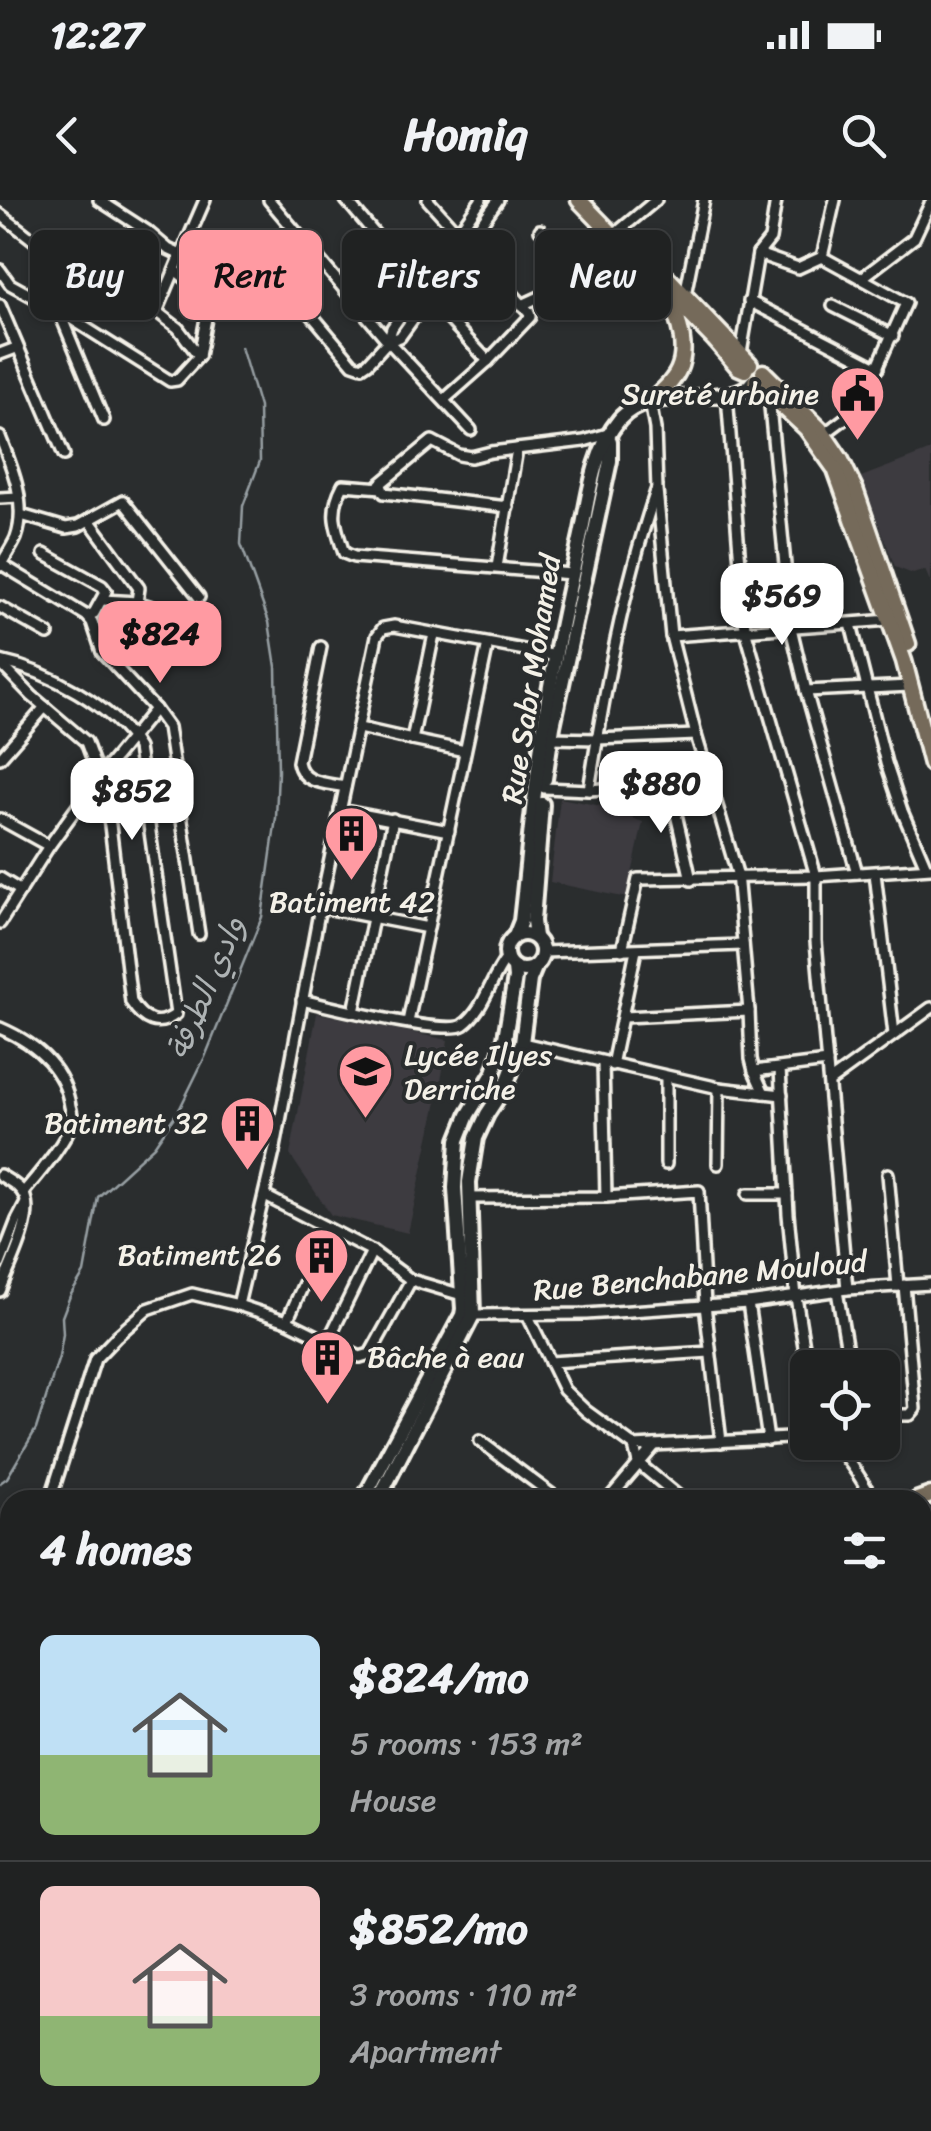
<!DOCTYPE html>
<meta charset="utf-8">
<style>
body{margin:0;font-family:Sriracha,"Playpen Sans Arabic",sans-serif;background:#282a2a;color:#f1f3f6;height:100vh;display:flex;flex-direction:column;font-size:38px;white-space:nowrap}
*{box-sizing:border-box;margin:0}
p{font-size:32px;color:#a2a4a5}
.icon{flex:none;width:55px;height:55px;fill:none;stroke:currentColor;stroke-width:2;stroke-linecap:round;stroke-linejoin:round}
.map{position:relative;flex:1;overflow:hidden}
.drawer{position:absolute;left:0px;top:1290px;width:932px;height:642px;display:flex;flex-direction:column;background:#202222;border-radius:30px 30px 0 0;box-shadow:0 2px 8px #0004,0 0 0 2px #3d3f40}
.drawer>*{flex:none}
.top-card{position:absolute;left:30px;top:30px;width:872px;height:90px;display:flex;gap:20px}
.fabs{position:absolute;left:790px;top:1150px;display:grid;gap:20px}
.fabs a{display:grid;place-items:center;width:110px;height:110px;border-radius:15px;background:#202222;box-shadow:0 2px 8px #0004,0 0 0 2px #3d3f40;font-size:50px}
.price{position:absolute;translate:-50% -85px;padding:0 22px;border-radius:20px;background:#fff;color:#222;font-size:32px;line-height:65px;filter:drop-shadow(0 2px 5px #0008)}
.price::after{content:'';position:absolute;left:50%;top:60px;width:30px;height:22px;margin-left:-15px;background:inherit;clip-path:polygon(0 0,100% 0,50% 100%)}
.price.active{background:#ff9aa2;color:#111}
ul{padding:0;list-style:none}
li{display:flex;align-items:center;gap:30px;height:250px;padding:0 40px}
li+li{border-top:2px solid #3d3f40}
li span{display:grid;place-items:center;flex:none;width:280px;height:200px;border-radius:15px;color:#555}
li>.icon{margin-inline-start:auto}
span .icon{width:120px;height:120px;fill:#fffc;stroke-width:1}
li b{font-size:42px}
h2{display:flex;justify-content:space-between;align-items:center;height:120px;padding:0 40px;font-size:42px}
.tag{padding:0 35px;border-radius:15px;background:#202222;box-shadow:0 2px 8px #0004,0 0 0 2px #3d3f40;font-size:35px;line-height:90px}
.tag.active{background:#ff9aa2;color:#111}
.status{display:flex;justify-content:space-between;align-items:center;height:70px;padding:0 50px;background:#202222;direction:ltr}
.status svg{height:28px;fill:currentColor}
header{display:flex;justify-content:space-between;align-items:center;height:130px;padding:0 40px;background:#202222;font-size:45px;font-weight:700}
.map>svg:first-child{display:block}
.built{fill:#3c3a3f}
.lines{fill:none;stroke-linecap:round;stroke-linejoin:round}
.stream{stroke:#979fa3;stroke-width:2.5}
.minor-casing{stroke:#f4f1e8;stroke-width:16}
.tertiary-casing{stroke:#f4f1e8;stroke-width:19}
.secondary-casing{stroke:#f4f1e8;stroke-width:20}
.primary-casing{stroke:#f4f1e8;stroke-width:21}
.minor{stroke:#2a2d2e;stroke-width:9}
.tertiary{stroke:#2a2d2e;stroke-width:11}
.secondary{stroke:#2a2d2e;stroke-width:12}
.primary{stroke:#746a5a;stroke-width:14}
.labels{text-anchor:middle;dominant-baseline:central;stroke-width:8;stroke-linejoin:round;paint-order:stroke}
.poi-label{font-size:30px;fill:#f4f1e8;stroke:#2a2d2e;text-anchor:end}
.street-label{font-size:30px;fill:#f4f1e8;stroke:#2a2d2e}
.water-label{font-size:32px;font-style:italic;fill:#aeb3b4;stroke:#2a2d2e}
</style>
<div class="status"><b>12:27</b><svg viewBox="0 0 49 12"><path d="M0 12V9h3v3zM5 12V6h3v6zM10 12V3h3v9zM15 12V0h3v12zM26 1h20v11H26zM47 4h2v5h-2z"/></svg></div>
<header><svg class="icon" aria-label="back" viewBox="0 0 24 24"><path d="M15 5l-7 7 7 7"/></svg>Homiq<svg class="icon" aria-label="search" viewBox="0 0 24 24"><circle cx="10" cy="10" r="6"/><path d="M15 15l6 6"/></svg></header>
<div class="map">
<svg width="931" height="1931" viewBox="0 0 931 1931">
<rect width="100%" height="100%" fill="#2a2d2e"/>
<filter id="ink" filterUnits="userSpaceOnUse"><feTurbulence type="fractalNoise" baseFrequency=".01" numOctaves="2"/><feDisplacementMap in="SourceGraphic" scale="20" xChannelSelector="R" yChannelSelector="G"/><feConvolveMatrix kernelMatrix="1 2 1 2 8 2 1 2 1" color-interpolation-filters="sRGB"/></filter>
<g filter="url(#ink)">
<g class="built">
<path d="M931,250V384L925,370L913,374L895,367L861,277Z"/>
<path d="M560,598L633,612L632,618L643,622L627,698L550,682Z"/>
<path d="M317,813L448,840L439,893L408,1033L331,1015L290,955Z"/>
</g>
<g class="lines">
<path class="stream" d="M0,1283L7,1278L36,1229L59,1157L63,1134L62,1117L70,1096L84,1073L98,997L154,946L180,908L205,857L262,717L276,618L278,571L276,467L269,422L241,344L243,306L260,261L259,207L241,147"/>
<defs>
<g id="minor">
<path d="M99,0L147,31L168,49L181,55L205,0"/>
<path d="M269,0L388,141L471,230"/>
<path d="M346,0L429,98L488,161"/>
<path d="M428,0L529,112L530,117L488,161L444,200"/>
<path d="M481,0L420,87L392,128L388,141L400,137L498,0"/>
<path d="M0,14L36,42L46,60L81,84L157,112L178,128L199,156L177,180L170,181L59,111L10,84L0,70"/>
<path d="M620,30L656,0"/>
<path d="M758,54L798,68L822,57"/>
<path d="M175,70L206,95L209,102L199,156"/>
<path d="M862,78L914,38L930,4"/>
<path d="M285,83L353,164L362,167L368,163L388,141"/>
<path d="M685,95L704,0"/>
<path d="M749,101L878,168"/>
<path d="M0,105L64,255"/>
<path d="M522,105L570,83L582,71L540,30"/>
<path d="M833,106L893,136"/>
<path d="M157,112L181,55"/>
<path d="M60,114L104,220"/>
<path d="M741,153L758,54L770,39L776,0"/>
<path d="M0,154L16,148"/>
<path d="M727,195L745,429L816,676V741L847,1089"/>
<path d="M769,196L791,428L806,491L857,673"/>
<path d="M650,202L655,229L657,290L671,436L696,535L737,673L749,811L751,859L754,871L764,893"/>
<path d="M824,234L859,208L906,103L822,57L835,0"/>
<path d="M0,237C12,267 28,305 16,338C12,347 5,357 0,366"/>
<path d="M382,288L343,285C329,311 335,326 344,353L354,357L572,374"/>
<path d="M0,298L19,297"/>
<path d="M508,307L384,293L380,284L432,241L459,255L471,257L491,252L584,241L611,233"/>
<path d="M21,315L66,328L78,326L123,301L199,397"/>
<path d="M89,320L139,388L137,402"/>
<path d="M44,354L102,386L106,391L94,413L87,416"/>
<path d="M1,364L87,416L92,422L102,452L155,509L168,527L199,734"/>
<path d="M497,367L517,249"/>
<path d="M103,400L137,402L168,412"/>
<path d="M0,407L48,434"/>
<path d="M851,424L886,563L902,611L926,667"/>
<path d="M434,434L412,540L465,551"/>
<path d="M671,436L890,420"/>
<path d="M321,447L298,562C302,584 326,583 345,587"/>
<path d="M0,461C47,471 113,505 138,548L176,814C157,829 143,820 131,802L110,625L99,577L155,509"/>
<path d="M0,463L32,496L86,542L99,577L49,646L0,723"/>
<path d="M806,491L910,486"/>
<path d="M359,528L412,540"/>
<path d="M552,538L597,539L696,535"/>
<path d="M0,558L45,507"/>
<path d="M669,583L691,680"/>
<path d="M544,588L589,590L710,581"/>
<path d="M589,590C605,489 623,388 656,291"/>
<path d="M340,610L449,631"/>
<path d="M0,619L49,646"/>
<path d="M875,673L894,834"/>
<path d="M0,678L21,691"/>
<path d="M320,707L428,728"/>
<path d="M622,750L638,679L816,676L931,668"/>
<path d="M543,752L743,745"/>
<path d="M302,800C327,806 447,836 463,825C485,809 490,779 506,759"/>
<path d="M354,812L393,619"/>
<path d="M623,817L749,811"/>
<path d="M408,822L488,444"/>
<path d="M0,828C35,843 64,866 70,906C71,909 73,918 72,921C67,942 37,976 23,993"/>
<path d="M522,843L719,888L782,895"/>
<path d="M603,862L606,997"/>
<path d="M612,865L636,750"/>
<path d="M780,869L788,1014L796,1097L808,1171"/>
<path d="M754,871L827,862"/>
<path d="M666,878V964"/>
<path d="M829,882L931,808"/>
<path d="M718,964L719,888"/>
<path d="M888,974L898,1086"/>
<path d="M0,975C9,981 21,986 25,997C34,1021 9,1067 0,1091"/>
<path d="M748,994H787"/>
<path d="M265,996L372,1051L411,1080L462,1095"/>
<path d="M470,998L606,997L699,991L705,1105L721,1242"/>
<path d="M0,1064L17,1020L26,1003"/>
<path d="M837,1091L850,1168"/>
<path d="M748,1103L768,1240"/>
<path d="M238,1105L275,948L320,707L377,436L383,428L394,426L557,456"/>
<path d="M473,1115L586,1114L748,1103L847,1089L931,1084"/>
<path d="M528,1116L564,1190L586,1211L634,1246L638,1263L683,1300"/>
<path d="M287,1121L328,1030"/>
<path d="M328,1141L372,1051"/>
<path d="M550,1162L710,1152"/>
<path d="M882,1215H910L915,1209L904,1085"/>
<path d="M480,1241L559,1300"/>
<path d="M829,1242C849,1255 861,1281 874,1300"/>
<path d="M634,1246L808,1237"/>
<path d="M383,1291L402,1300"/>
<path d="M50,1300L95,1159L117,1136L148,1109L192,1094L238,1105L287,1121L360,1157L370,1154L411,1080"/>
<path d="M608,1300L655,1245"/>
<path d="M0,1410L10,1408"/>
<path d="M922,1422L931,1429"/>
<path d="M922,1499L927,1495L931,1496"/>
<path d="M0,1512L10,1494"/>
<path d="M922,1716L926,1770"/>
<path d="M922,1813L931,1810"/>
<path d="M922,1908L931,1915"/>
<path d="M259,1922L265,1931"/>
<path d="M309,1922L312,1931"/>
<path d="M365,1922L368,1931"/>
<path d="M402,1922L405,1931"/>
<path d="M442,1922L452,1931"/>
<path d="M491,1922L500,1931"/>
<path d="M541,1922L550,1931"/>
<path d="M585,1922L594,1931"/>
<path d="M671,1922L681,1931"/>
<path d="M756,1922L766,1931"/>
<path d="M599,1931L607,1922"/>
</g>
<path id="tertiary" d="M22,1931L26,1922"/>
<g id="secondary">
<path d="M545,579L553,526L610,261V241"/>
<circle cx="524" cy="752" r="18"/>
<path d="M515,736L521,721C528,660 533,599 542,538C551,470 566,402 581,335C589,297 593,251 619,220C650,182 735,210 753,181"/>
<path d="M535,737L533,721L542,604"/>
<path d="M363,1300L462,1115L463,1109L455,988L458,940L468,915L494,872L505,838L515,778L514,768"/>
<path d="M378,1300L473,1115L469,982L476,938L487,914L506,885L522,843L530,780L535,768"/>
<path d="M805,1922L821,1931"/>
<path d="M830,1922L845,1931"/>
</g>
<g id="primary">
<path d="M579,0L714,139L738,167L745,170"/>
<path d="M664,74L750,164"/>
<path d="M763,172L820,229L841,260L855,289L908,444"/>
<path d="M755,181L806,228L835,269L904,461L931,564"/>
<path d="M650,202C658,195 667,188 673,179C692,155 679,119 667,96"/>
<path d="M917,1300L931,1295"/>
<path d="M922,1372L931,1378"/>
<path d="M929,1931L931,1926"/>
</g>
</defs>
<use href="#minor" class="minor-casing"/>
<use href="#tertiary" class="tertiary-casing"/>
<use href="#secondary" class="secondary-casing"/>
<use href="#primary" class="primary-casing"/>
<use href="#minor" class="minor"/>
<use href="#tertiary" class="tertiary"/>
<use href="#secondary" class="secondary"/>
<use href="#primary" class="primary"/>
</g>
</g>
<defs>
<symbol id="civic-pin" viewBox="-11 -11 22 30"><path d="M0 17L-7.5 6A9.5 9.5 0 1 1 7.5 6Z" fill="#ff9aa2" stroke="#2a2d2e"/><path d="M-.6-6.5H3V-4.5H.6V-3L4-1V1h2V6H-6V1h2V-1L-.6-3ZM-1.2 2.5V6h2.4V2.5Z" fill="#111"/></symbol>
<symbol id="building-pin" viewBox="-11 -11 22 30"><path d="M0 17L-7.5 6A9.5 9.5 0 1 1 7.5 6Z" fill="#ff9aa2" stroke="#2a2d2e"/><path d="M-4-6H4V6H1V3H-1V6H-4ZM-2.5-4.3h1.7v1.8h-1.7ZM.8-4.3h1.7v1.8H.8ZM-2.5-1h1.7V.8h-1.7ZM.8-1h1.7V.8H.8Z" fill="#111"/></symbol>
<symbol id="school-pin" viewBox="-11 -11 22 30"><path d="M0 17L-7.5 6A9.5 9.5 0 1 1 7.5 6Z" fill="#ff9aa2" stroke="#2a2d2e"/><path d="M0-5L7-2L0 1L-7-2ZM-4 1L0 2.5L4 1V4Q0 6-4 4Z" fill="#111"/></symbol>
</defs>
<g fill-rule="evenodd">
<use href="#civic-pin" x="826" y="162" width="63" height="86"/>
<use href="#building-pin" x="320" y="602" width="63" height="86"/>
<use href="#school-pin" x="334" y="840" width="63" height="86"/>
<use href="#building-pin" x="216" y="892" width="63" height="86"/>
<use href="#building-pin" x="290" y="1024" width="63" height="86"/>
<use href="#building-pin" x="296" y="1126" width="63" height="86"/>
</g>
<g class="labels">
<g class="poi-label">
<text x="819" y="194">Sureté urbaine</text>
<text x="352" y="702" text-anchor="middle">Batiment 42</text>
<text x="404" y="855" text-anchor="start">Lycée Ilyes<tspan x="404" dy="34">Derriche</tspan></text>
<text x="208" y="923">Batiment 32</text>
<text x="282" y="1055">Batiment 26</text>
<text x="367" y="1157" text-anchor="start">Bâche à eau</text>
</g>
<g class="street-label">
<text transform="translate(531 479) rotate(-81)">Rue Sabr Mohamed</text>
<text transform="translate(700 1076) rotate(-5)">Rue Benchabane Mouloud</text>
</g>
<g class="water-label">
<text transform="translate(206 788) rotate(-67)">وادي الطرفة</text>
</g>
</g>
</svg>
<div class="fabs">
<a><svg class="icon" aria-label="locate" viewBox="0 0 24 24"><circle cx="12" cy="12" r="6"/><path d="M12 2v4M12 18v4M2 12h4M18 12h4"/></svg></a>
</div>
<b class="price" style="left:782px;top:448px">$569</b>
<b class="price active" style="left:160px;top:486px">$824</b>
<b class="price" style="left:661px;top:636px">$880</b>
<b class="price" style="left:132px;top:643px">$852</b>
<div class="top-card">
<a class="tag">Buy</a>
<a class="tag active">Rent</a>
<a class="tag">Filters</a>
<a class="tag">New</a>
</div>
<section class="drawer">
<h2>4 homes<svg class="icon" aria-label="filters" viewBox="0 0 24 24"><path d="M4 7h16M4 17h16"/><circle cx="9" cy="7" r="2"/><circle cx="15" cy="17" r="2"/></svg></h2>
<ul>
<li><span style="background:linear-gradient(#bfe0f5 60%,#8fb573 0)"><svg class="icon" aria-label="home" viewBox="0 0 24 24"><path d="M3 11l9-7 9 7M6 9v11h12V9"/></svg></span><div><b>$824/mo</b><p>5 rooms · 153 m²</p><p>House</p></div></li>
<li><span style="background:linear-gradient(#f6c9c9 65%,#8fb573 0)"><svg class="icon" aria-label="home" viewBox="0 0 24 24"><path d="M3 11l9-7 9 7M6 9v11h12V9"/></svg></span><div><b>$852/mo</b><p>3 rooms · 110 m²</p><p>Apartment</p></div></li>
</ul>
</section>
</div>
